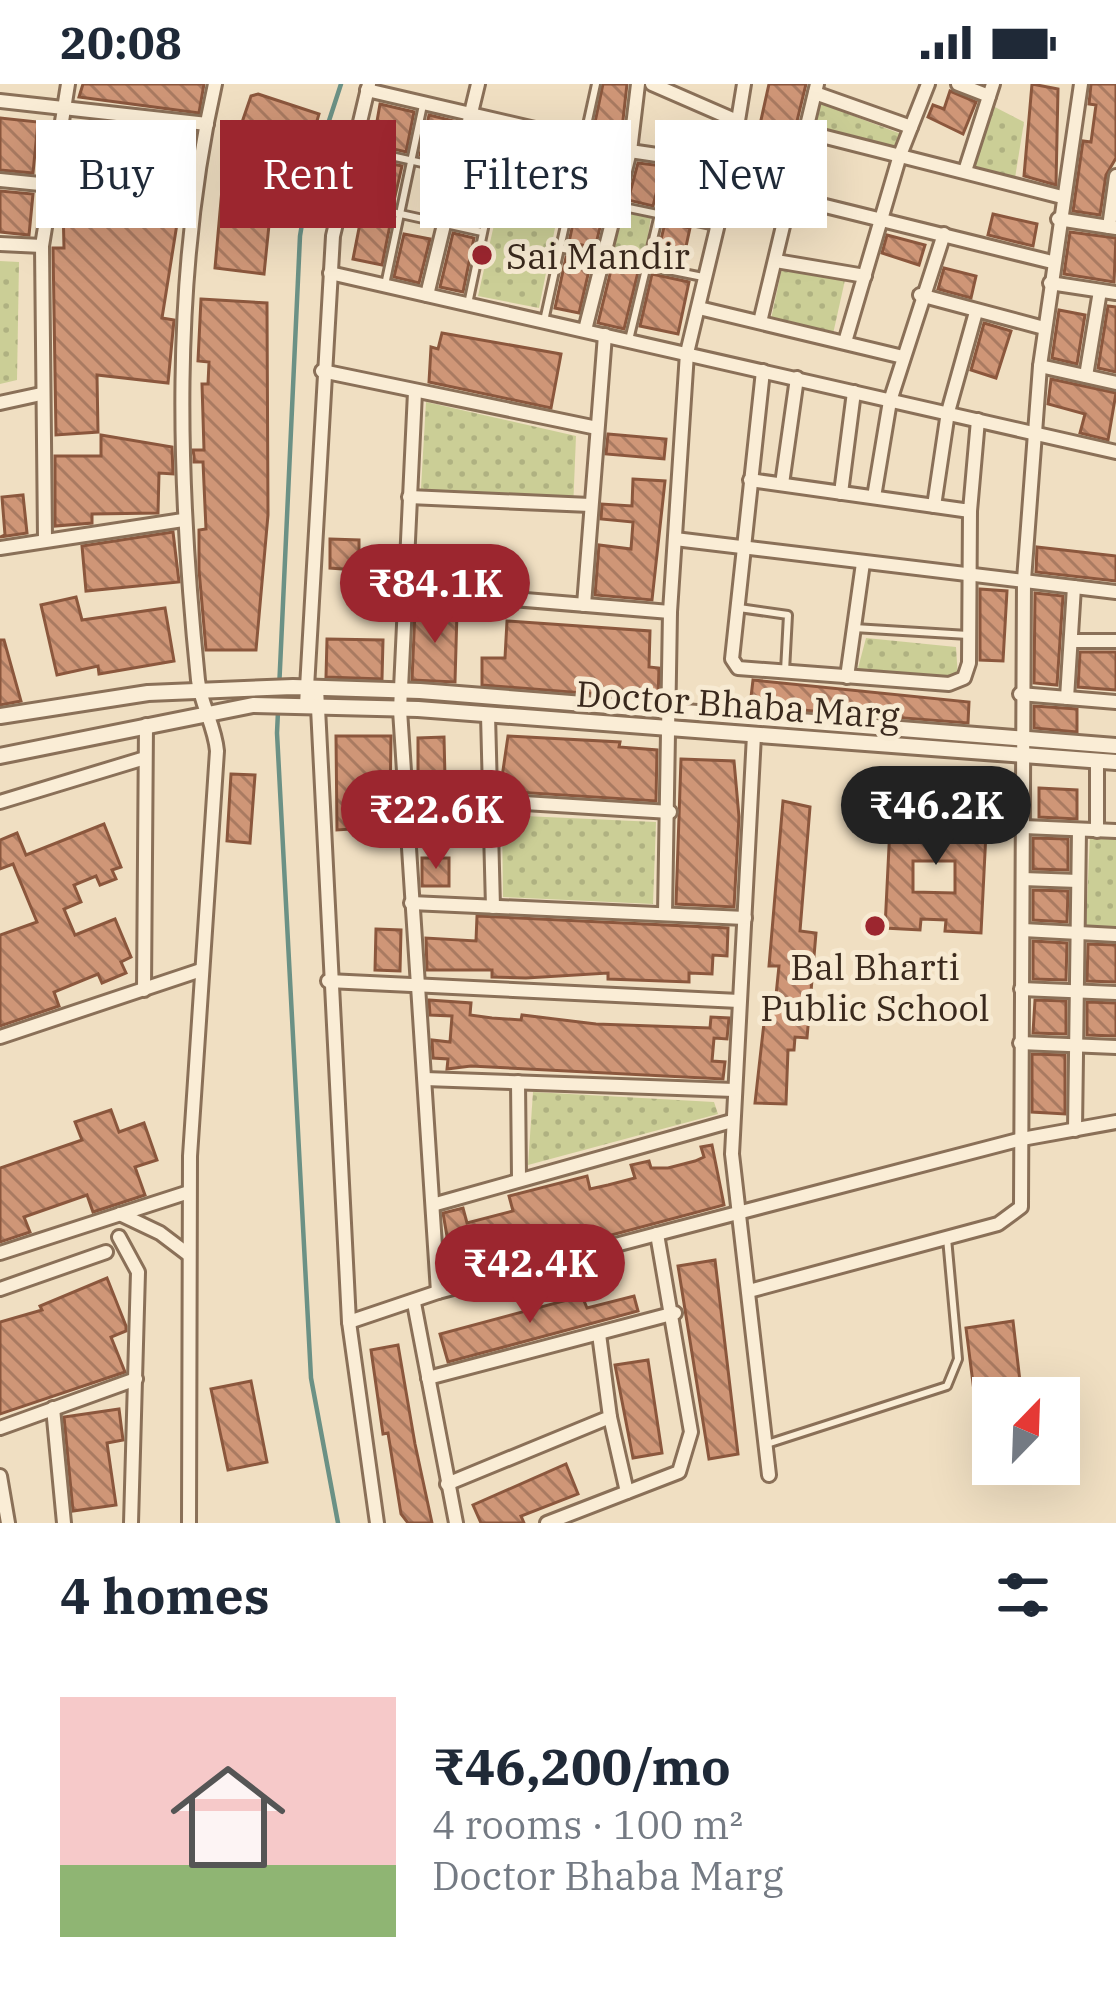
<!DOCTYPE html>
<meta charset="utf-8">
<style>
body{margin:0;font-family:"IBM Plex Serif",serif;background:#f2f2f3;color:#1f2937;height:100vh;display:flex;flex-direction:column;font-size:45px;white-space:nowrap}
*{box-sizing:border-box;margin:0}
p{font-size:39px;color:#747a83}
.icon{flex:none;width:66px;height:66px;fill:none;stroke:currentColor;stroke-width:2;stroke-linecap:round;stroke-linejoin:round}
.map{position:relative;height:1439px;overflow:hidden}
.sheet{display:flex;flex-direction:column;background:#fff;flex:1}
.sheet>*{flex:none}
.top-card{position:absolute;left:36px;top:36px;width:1044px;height:108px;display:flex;gap:24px}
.needle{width:78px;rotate:23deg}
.controls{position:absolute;left:972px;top:1293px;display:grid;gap:24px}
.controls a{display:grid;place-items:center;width:108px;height:108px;border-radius:0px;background:#fff;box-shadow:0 12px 48px #0002;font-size:60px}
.price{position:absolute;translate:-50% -102px;padding:0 27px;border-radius:42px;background:#9c262f;color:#fff;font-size:39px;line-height:78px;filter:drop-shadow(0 3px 6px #0008)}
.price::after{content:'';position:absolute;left:50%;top:72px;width:36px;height:27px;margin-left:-18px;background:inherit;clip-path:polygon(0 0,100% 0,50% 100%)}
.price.current{background:#222;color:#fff}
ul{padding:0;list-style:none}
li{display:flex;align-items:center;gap:36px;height:300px;padding:0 60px}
li span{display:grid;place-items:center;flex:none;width:336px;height:240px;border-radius:0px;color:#555}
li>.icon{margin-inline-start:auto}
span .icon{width:144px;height:144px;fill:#fffc;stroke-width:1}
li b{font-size:51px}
h2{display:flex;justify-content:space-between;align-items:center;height:144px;padding:0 60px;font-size:51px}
.pill{padding:0 42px;border-radius:0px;background:#fff;box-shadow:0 12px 48px #0002;font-size:42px;line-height:108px}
.pill.current{background:#9c262f;color:#fff}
.status{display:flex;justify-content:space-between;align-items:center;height:84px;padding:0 60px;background:#fff;direction:ltr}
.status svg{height:33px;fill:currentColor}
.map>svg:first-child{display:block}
.park{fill:url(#park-dots)}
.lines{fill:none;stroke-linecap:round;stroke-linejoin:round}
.stream{stroke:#6b9185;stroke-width:4.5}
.building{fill:url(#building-back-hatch);stroke:#8b573d;stroke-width:3;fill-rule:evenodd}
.service-casing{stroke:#8a7058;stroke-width:12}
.minor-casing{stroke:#8a7058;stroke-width:18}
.tertiary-casing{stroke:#8a7058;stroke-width:20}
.service{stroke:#faedd6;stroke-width:6}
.minor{stroke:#faedd6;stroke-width:12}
.tertiary{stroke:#faedd6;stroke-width:14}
.poi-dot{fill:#9c262f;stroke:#f7ead2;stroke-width:4.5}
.labels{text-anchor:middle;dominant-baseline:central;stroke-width:10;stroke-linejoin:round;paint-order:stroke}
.poi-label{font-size:36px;fill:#3a291d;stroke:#f7ead2;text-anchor:start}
.street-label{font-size:36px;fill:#3a291d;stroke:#f7ead2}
</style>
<div class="status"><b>20:08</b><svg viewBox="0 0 49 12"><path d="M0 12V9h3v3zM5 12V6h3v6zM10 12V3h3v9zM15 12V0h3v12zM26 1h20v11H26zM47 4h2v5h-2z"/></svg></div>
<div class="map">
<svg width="1116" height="1439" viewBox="0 0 1116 1439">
<defs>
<pattern id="park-dots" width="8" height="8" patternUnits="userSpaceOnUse" patternTransform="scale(3)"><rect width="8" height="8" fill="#cbce96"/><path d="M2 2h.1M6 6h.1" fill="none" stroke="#afb181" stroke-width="1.8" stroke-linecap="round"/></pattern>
<pattern id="building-back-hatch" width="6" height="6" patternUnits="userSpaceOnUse" patternTransform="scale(3)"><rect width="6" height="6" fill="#cf9677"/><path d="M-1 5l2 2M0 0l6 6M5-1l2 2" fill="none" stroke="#a97a61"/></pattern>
</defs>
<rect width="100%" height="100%" fill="#f0dfc2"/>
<g class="park">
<path d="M814,17L901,50L893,66L811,42Z"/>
<path d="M991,21L1024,38L1015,94L963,81Z"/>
<path d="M500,114L559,124L539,224L478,212Z"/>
<path d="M620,129L651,132L644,178L611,170Z"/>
<path d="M0,177L19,178L17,296L0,300Z"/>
<path d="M782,184L845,196L833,250L771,235Z"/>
<path d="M426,318L576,352L573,426L420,421Z"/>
<path d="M866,554L956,563L958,594L857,588Z"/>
<path d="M502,731L656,738L653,820L503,813Z"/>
<path d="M1090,751L1116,753V843L1086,841Z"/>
<path d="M533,1008L714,1018L718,1030L528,1081Z"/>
</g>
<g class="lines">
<path class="stream" d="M338,1439L311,1294L277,649L300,152L309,98L341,0"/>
</g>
<g class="building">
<path d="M83,0H204L199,29L79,13Z"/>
<path d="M603,0H627L621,54L593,48Z"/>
<path d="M769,0H806L789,70L755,63Z"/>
<path d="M1032,0L1058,5L1056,101L1024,92Z"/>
<path d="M1091,0H1116V74L1106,91L1100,131L1073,127L1083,57L1091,58L1096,21L1089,20Z"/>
<path d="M950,7L976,18L963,50L928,33L933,21L944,25Z"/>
<path d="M258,10L319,30L297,106L273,102L264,190L215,184L223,94L251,12Z"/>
<path d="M380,20L414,28L406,68L373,60Z"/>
<path d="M429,31L458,38L449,77L420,71Z"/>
<path d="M0,34L38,38L33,89L0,86Z"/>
<path d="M478,43L497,47L489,86L469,82Z"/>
<path d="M511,51L574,65L563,114L535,111L521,83L515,105L502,103Z"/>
<path d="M70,52L125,56L124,67L180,66L182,106L64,96Z"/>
<path d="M589,68L617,75L608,112L580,106Z"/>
<path d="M368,75L402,82L393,121L357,112Z"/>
<path d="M638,79L663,82L653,122L628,116Z"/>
<path d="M678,85L712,90L703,131L668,125Z"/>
<path d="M0,107L33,110L29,151L0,148Z"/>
<path d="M63,121H180L162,234L174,236L168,299L97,291L98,348L56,351L53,164H64Z"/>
<path d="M577,121L604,127L595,164L569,158Z"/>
<path d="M362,129L391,136L382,181L353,175Z"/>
<path d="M993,130L1037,140L1033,162L988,151Z"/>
<path d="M665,139L690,144L682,181L656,176Z"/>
<path d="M1070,148L1116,154L1114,198L1064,190Z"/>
<path d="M453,149L474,154L463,208L440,203Z"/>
<path d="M404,150L430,155L419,199L394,193Z"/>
<path d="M887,151L925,161L919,181L882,169Z"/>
<path d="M566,173L591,178L579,229L555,224Z"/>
<path d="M612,182L638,188L624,245L598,239Z"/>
<path d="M944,184L976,192L971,214L938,205Z"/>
<path d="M652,190L689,198L678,250L640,242Z"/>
<path d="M201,215L267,219L268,431L256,566H206L199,486V446L206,445L203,378H194V372L193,366H204L202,300H208L209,278L198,277Z"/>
<path d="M1108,222L1116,223V288L1098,284Z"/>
<path d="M1059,226L1085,231L1077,280L1052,274Z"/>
<path d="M984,239L1011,247L996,294L971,286Z"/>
<path d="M442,249L561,270L551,324L429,298L431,263L438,265Z"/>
<path d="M1051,295L1116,309L1108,356L1080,349L1085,330L1048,320Z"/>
<path d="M608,350L666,355L664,375L606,370Z"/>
<path d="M101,351L172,363L173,390L159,389L158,429L92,430V439L55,442V372H101Z"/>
<path d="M633,395L665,397L652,516L595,511L599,461L631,465L633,438L601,435L602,420L632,422Z"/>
<path d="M23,411L27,449L0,453L5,451L2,413Z"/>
<path d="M173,448L179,498L86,507L82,462Z"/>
<path d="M330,455L359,456V469L396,470V489L330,484Z"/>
<path d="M1037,463L1116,472V497L1036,488Z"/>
<path d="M980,505L1007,507L1003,577L980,576Z"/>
<path d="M1035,509L1063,512L1057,601L1034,599Z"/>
<path d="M76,513L82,536L165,524L174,577L99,590L98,582L57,591L41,521Z"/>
<path d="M415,526L457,528L455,598L412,596Z"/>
<path d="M507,537L650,547L649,583L659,584L658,615L482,601V574H505Z"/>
<path d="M327,555L383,556L382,595L326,593Z"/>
<path d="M0,556H4L21,617L0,621Z"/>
<path d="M1080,568H1116V606L1078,603Z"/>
<path d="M753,596L969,618L968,639L750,622Z"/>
<path d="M1034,622L1077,625V648L1034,644Z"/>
<path d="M336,652H391L390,722H396L397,742L337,746Z"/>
<path d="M508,652L620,658L619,663L657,666L656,717L500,707Z"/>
<path d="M444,653L445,694L418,695V654Z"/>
<path d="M681,675L734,677L739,733L734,823L676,820Z"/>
<path d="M231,690L255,691L250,759L227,757Z"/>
<path d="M1039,704L1077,706V735L1039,733Z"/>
<path d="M783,717L810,723L800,847L816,849L807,954L795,953L794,966H788L786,1020L755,1019L766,921H775L779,882H769Z"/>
<path d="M891,722L968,723V727L987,728L981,849L945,847L946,836L921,835L920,846L885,844ZM913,777H955V809L913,808Z"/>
<path d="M104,740L121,783L112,786L116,795L100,801L96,792L74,801L81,818L64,825L75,851L115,835L131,873L121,878L126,889L102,899L98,890L54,908L59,922L0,942V851L37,838L13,780L0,785V756L17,749L26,771Z"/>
<path d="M1033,754L1068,755V786L1033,785Z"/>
<rect x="422" y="774" width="27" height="28"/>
<path d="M1033,806L1068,807L1067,838L1033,836Z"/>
<path d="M477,832L728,844L727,872L713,871L712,890L689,889V898L608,895V889L526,894L492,893V886H427L426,854L476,857Z"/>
<path d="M376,845L401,846L400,887L375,886Z"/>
<path d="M1033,857L1067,859L1066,896L1033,895Z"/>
<path d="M1088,860L1116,861V898L1087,897Z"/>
<path d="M429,916L471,919L470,931L492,934L521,936L522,931L596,940L710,944L711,933L729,934L727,955L714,954L712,977L725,978L723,995L471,982L447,985L448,975L433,974L432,956L450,958L452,932L430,931Z"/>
<path d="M1035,916L1066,917V950L1033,949Z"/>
<path d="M1087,918L1116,919V952L1087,951Z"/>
<path d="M1032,970L1065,971V1030L1032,1028Z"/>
<path d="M111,1026L119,1048L144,1039L157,1076L135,1083L145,1111L93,1128L87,1111L24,1133L30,1148L0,1158V1084L82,1056L75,1038Z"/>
<path d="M712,1061L724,1121L454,1193L443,1129L463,1124L467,1139L513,1127L509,1112L587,1092L590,1105L608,1101L635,1094L631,1081L649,1077L651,1084H668L695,1077L704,1073L701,1063Z"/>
<path d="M715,1176L738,1370L709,1375L678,1182Z"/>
<path d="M107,1194L126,1242V1247L111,1253L125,1288L0,1330V1238L42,1226L40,1222Z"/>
<path d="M582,1212L587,1224L634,1212L638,1227L448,1278L440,1250Z"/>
<path d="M1013,1237L1021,1306L975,1315L966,1244Z"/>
<path d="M398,1261L415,1360L432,1439H408L401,1430L388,1349L383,1350L371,1266Z"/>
<path d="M648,1276L662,1369L633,1374L615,1281Z"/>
<path d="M251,1297L267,1378L228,1386L211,1305Z"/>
<path d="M119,1325L123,1356L107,1359L116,1421L73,1427L64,1333Z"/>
<path d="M566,1380L578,1410L521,1432L524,1439H481L473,1421Z"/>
</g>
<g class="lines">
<defs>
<g id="service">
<path d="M355,64L494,95"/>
<path d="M571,112L715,142"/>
<path d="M342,117L482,148"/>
<path d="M559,164L703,193"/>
<path d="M385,201L423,21"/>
<path d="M468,220L506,40"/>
<path d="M544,237L596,0"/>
<path d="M629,256L672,76"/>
<path d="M739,524L788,531L785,587"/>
<path d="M854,544L968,551"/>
<path d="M767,1360L947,1302L958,1275L947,1154"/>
</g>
<g id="minor">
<path d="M652,0L737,37"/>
<path d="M958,0L989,12"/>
<path d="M367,6L630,67L731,82"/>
<path d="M815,9L911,43"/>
<path d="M0,17L207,40"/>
<path d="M806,48L1062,113"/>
<path d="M965,87L993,0"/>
<path d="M0,96L50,101"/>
<path d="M728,98L1052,178"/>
<path d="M1058,135L1116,144"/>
<path d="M1109,143L1116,92"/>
<path d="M0,160L42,162"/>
<path d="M776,177L865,192"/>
<path d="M330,189L1116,368"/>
<path d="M1050,199L1116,209"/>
<path d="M427,211L478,0"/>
<path d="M920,211L1044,244"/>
<path d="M699,224L903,273"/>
<path d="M760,238L817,0"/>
<path d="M585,246L630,67L638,0"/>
<path d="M845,258L900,71L928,0"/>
<path d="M1040,282L1116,299"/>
<path d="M322,287L597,344"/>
<path d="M763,287L732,575L738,584L949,600L964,594L969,579L970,427"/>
<path d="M1086,292L1100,207"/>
<path d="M415,308L400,626L438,1208"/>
<path d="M0,319L41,310"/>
<path d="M750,396L970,427L978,336"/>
<path d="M782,400L797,294"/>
<path d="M841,409L854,308"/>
<path d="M409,413L590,421"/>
<path d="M874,413L890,317L944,150"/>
<path d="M934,422L948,328L976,228"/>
<path d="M45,454L42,162L68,0"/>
<path d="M675,455L1116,508"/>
<path d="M0,464L183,436"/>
<path d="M404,506L670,528"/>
<path d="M584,521L605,251"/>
<path d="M1071,557H1116"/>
<path d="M847,593L863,479"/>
<path d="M317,604L349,1238L377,1439"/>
<path d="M1020,610L1116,618"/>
<path d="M1067,614L1074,503"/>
<path d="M306,621L333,152L369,0"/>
<path d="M488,631L493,823"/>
<path d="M754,651L732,1070L769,1391"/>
<path d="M1097,677V747"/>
<path d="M490,717L670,728"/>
<path d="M0,718L145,674"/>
<path d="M1024,743L1116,747"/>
<path d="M1023,795L1078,797"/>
<path d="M411,819L745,834"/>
<path d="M665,830L670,528L687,269L728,98L744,0"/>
<path d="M1023,846L1116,851"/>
<path d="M328,897L739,917"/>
<path d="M1021,905L1116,909"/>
<path d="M144,906L146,641"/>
<path d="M0,953L201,886"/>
<path d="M1020,959L1116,963"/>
<path d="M425,995L734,1006"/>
<path d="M518,998L519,1094"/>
<path d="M1075,1046L1079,746"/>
<path d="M436,1120L732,1037"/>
<path d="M120,1130L160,1149L189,1171"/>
<path d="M119,1153L138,1188L131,1439"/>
<path d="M0,1169L189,1108"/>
<path d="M0,1205L106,1168"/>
<path d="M749,1207L998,1140L1021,1123L1024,496L1040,282L1081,0"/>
<path d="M414,1219L456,1439"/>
<path d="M349,1238L438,1208L657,1150L1022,1055L1116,1038"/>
<path d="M428,1294L675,1229"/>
<path d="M53,1324L64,1439"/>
<path d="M610,1333L627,1408"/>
<path d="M0,1344L136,1295"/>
<path d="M0,1392L8,1439"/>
<path d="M447,1400L610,1333L599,1250"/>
<path d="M189,1439L190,1072L217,667C215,642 201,621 198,596C178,400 171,194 215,0"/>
<path d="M547,1439L679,1388L691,1348L657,1150"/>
</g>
<g id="tertiary">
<path d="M0,632L148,609L293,603L420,607L1116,662"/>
<path d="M0,672L253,621L418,625L1116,678"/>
</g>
</defs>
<use href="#service" class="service-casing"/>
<use href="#minor" class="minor-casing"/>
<use href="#tertiary" class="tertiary-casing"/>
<use href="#service" class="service"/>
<use href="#minor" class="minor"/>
<use href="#tertiary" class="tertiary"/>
</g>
<g class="poi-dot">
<circle cx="482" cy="171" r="12"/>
<circle cx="875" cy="842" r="12"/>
</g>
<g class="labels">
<g class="poi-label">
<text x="506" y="171">Sai Mandir</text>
<text x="875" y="882" text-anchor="middle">Bal Bharti<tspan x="875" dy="41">Public School</tspan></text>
</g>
<g class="street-label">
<text transform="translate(738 620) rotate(4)">Doctor Bhaba Marg</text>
</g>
</g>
</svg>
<div class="controls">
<a><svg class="needle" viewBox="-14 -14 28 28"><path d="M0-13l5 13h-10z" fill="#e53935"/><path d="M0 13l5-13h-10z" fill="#747a83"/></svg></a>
</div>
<b class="price" style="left:435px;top:562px">₹84.1K</b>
<b class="price current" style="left:936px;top:784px">₹46.2K</b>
<b class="price" style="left:436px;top:788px">₹22.6K</b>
<b class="price" style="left:530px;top:1242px">₹42.4K</b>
<div class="top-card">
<a class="pill">Buy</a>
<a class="pill current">Rent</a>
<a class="pill">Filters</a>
<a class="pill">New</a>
</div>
</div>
<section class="sheet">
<h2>4 homes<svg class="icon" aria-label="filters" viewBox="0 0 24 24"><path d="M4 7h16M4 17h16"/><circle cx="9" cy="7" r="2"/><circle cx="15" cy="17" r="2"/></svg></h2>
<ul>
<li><span style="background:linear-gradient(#f6c9c9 70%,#8fb573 0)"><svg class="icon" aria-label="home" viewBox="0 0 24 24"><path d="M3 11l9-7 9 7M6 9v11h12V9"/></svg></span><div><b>₹46,200/mo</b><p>4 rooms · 100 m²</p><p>Doctor Bhaba Marg</p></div></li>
</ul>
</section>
